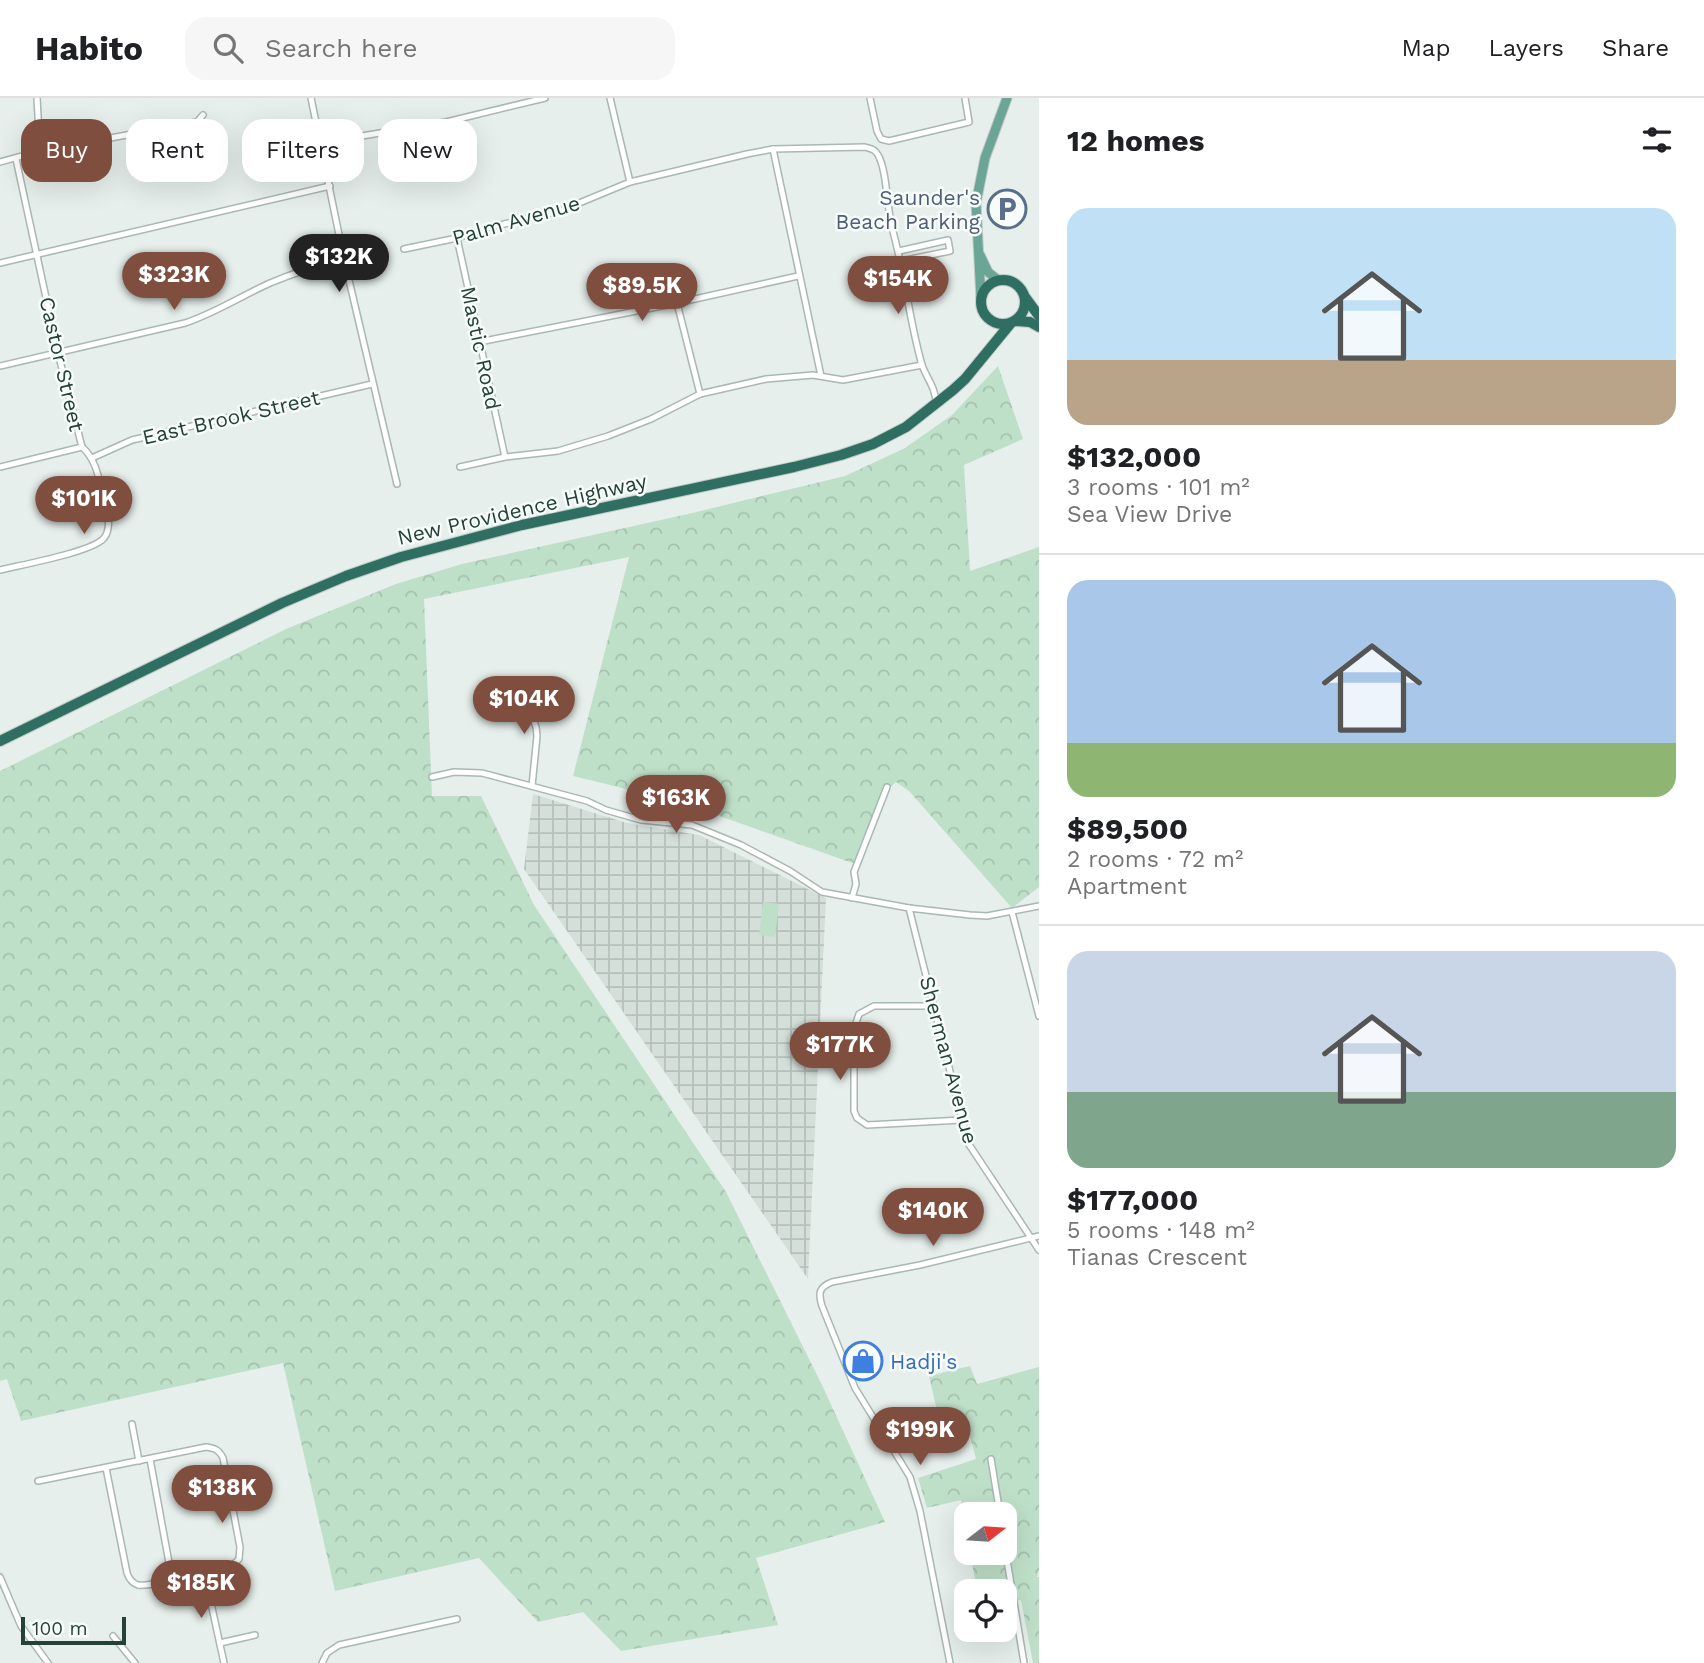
<!DOCTYPE html>
<meta charset="utf-8">
<style>
body{margin:0;font-family:"Work Sans",sans-serif;background:#f6f6f6;color:#202124;height:100vh;display:flex;flex-direction:column;font-size:26px;white-space:nowrap}
*{box-sizing:border-box;margin:0}
p{font-size:23px;color:#757577}
.icon{flex:none;width:38px;height:38px;fill:none;stroke:currentColor;stroke-width:2;stroke-linecap:round;stroke-linejoin:round}
.map{position:relative;flex:1;overflow:hidden}
.panel{display:flex;flex-direction:column;background:#fff;width:665px}
.panel>*{flex:none}
.top-card{position:absolute;left:21px;top:21px;width:665px;height:63px;display:flex;gap:14px}
.needle{width:46px;rotate:73deg}
.controls{position:absolute;left:954px;top:1404px;display:grid;gap:14px}
.controls a{display:grid;place-items:center;width:63px;height:63px;border-radius:14px;background:#fff;box-shadow:0 7px 28px #0002;font-size:35px}
.scale{position:absolute;left:21px;bottom:18px;width:105px;box-sizing:border-box;padding-left:7px;border:4px solid #24423a;border-top:0;font-size:19px;line-height:24px;white-space:nowrap;color:#24423a;-webkit-text-stroke:5px #f7fbf9;paint-order:stroke}
.price{position:absolute;translate:-50% -60px;padding:0 16px;border-radius:24px;background:#7f4e3f;color:#fff;font-size:23px;line-height:46px;filter:drop-shadow(0 2px 4px #0008)}
.price::after{content:'';position:absolute;left:50%;top:42px;width:21px;height:16px;margin-left:-10px;background:inherit;clip-path:polygon(0 0,100% 0,50% 100%)}
.price.on{background:#222;color:#fff}
ul{padding:0;list-style:none}
li{display:grid;align-content:center;gap:14px;height:371px;padding:0 28px}
li+li{border-top:2px solid #e0e0e0}
li span{display:grid;place-items:center;height:217px;border-radius:21px;color:#555}
li>.icon{margin-inline-start:auto}
span .icon{width:126px;height:126px;fill:#fffc;stroke-width:1}
li b{font-size:30px}
h2{display:flex;justify-content:space-between;align-items:center;height:84px;padding:0 28px;font-size:30px}
.pill{padding:0 24px;border-radius:21px;background:#fff;box-shadow:0 7px 28px #0002;font-size:24px;line-height:63px}
.pill.on{background:#7f4e3f;color:#fff}
header{display:flex;align-items:center;gap:42px;box-sizing:border-box;height:98px;padding:0 35px;background:#fff;border-bottom:2px solid #e0e0e0}
header strong{font-size:33px}
nav{display:flex;gap:38px;margin-inline-start:auto;font-size:24px}
.search{width:490px;height:63px;background:#f6f6f6;display:flex;align-items:center;gap:18px;box-sizing:border-box;padding:0 24px;border-radius:21px;color:#757577;font-size:26px}
main{display:flex;flex:1;min-height:0}
.map>svg:first-child{display:block}
.industrial{fill:url(#industrial-grid)}
.green{fill:#bfe0c8}
.forest{fill:url(#forest-crowns)}
.lines{fill:none;stroke-linecap:round;stroke-linejoin:round}
.street-casing{stroke:#a8b8b2;stroke-width:8}
.primary-casing{stroke:#c2cac8;stroke-width:11}
.highway-casing{stroke:#c2cac8;stroke-width:12}
.street{stroke:#fff;stroke-width:5}
.primary{stroke:#6aa596;stroke-width:9}
.highway{stroke:#2f6f62;stroke-width:10}
.labels{text-anchor:middle;dominant-baseline:central;stroke-width:5;stroke-linejoin:round;paint-order:stroke}
.service-label{font-size:21px;fill:#4e5e75;stroke:#f7fbf9;text-anchor:end}
.street-label{font-size:21px;fill:#24423a;stroke:#f7fbf9}
.shop-label{font-size:21px;fill:#366cbe;stroke:#f7fbf9;text-anchor:start}
</style>
<header>
<strong>Habito</strong>
<div class="search"><svg class="icon" aria-label="search" viewBox="0 0 24 24"><circle cx="10" cy="10" r="6"/><path d="M15 15l6 6"/></svg>Search here</div>
<nav><a>Map</a><a>Layers</a><a>Share</a></nav>
</header>
<main>
<div class="map">
<svg width="1039" height="1565" viewBox="0 0 1039 1565">
<defs>
<pattern id="industrial-grid" width="8" height="8" patternUnits="userSpaceOnUse" patternTransform="scale(1.75)"><rect width="8" height="8" fill="#d4dfda"/><path d="M0 4h8M4 0v8" fill="none" stroke="#b6c1bc"/></pattern>
<pattern id="forest-crowns" width="20" height="18" patternUnits="userSpaceOnUse" patternTransform="scale(1.75)"><rect width="20" height="18" fill="#bfe0c8"/><path d="M2 6a3 3 0 1 1 6 0M12 15a3 3 0 1 1 6 0" fill="none" stroke="#a4c1ad"/></pattern>
</defs>
<rect width="100%" height="100%" fill="#e6efeb"/>
<path class="industrial" d="M533,696L627,725L699,737L826,800L808,1181L524,771Z"/>
<path class="green" d="M763,804L779,806L775,839L759,837Z"/>
<g class="forest">
<path d="M998,268L1023,341L964,367L970,473L1039,449V789L1012,810L909,693L896,684L886,693L855,766L680,704L573,678L629,459L424,501L432,698H481L534,807L726,1094L822,1287L885,1424L756,1460L778,1527L621,1553L583,1514L538,1524L479,1460L335,1493L283,1265L21,1323L7,1281L0,1283V673L286,531L396,486L462,466L688,416L845,378L905,350L952,317Z"/>
<path d="M970,1268L977,1286L1039,1269V1472L1037,1479H1039V1565H1033L1021,1502L1005,1505L1004,1493H977L970,1454H1004V1416H966V1431L961,1402L927,1410L918,1380L976,1361L964,1316L939,1321L929,1278Z"/>
</g>
<g class="lines">
<defs>
<g id="street">
<path d="M37,0L40,53"/>
<path d="M311,0L344,161L397,386"/>
<path d="M610,0L630,84"/>
<path d="M870,0L877,33L881,41L889,43L969,24L965,0"/>
<path d="M320,45L446,24L545,0"/>
<path d="M773,51L821,278"/>
<path d="M0,64L40,53L197,24L203,17"/>
<path d="M457,140L505,359"/>
<path d="M404,151L457,140L487,130L560,113L630,84L747,56L773,51L865,49C871,51 875,51 878,57C887,72 887,111 892,130C905,175 909,222 922,267C927,281 936,290 936,306"/>
<path d="M899,153L948,142L950,153L901,163"/>
<path d="M0,165L330,88"/>
<path d="M677,205L700,296"/>
<path d="M479,244L677,205L798,178"/>
<path d="M0,268L185,225C215,215 241,198 270,185C294,175 319,167 344,161"/>
<path d="M92,360L132,342L372,286"/>
<path d="M0,369L82,349"/>
<path d="M460,369L505,359L558,353L608,338L651,321L700,296L766,281L813,277L843,282L922,267"/>
<path d="M0,472C20,467 93,454 104,440C113,429 106,411 103,398C99,381 96,361 82,349L58,255L16,61"/>
<path d="M520,587L536,629L537,638L532,688"/>
<path d="M432,679L454,674L482,675L587,703L606,712L641,722L692,727L741,747L790,773L822,794L909,810L970,817L987,818L1039,808"/>
<path d="M852,800L856,786L854,774L887,689"/>
<path d="M909,810L968,1045L1039,1152"/>
<path d="M1012,814L1039,918"/>
<path d="M933,908H874L859,916L854,931V1013L857,1020L867,1027L962,1022"/>
<path d="M132,1326L139,1363"/>
<path d="M150,1361L172,1481"/>
<path d="M991,1361L1000,1416"/>
<path d="M38,1383L206,1349C215,1350 219,1352 223,1360L240,1449L239,1461L233,1467C217,1470 148,1490 138,1487C132,1485 129,1481 127,1475L106,1370"/>
<path d="M1004,1444L1024,1565"/>
<path d="M204,1473L224,1565"/>
<path d="M0,1479L21,1528L48,1565"/>
<path d="M113,1538L135,1565"/>
<path d="M220,1545L255,1537"/>
<path d="M322,1565L327,1555L339,1547L457,1521"/>
<path d="M950,1565L920,1413L910,1379L855,1290L822,1208C818,1195 819,1189 832,1184L920,1167L1039,1138"/>
</g>
<g id="primary">
<path d="M980,157L988,174L998,182"/>
<path d="M981,201L976,105L985,60L1007,0"/>
</g>
<g id="highway">
<circle cx="1003" cy="204" r="22"/>
<path d="M1025,199L1039,218"/>
<path d="M1015,223L1030,224L1039,229"/>
<path d="M0,643L282,505L346,478L401,459L522,427L794,369L841,357L873,346L906,329L953,292L965,281L1011,225"/>
</g>
</defs>
<use href="#street" class="street-casing"/>
<use href="#primary" class="primary-casing"/>
<use href="#highway" class="highway-casing"/>
<use href="#street" class="street"/>
<use href="#primary" class="primary"/>
<use href="#highway" class="highway"/>
</g>
<defs>
<symbol id="parking-ring" viewBox="-11 -11 22 22"><circle r="9.5" fill="#f7fbf9" stroke="#5c6f8a" stroke-width="1.5"/><path d="M-3.5-5.5H1a3.5 3.5 0 0 1 0 7H-1V5.5H-3.5ZM-1-3.4V-.6H.8a1.4 1.4 0 0 0 0-2.8Z" fill="#5c6f8a"/></symbol>
<symbol id="shop-ring" viewBox="-11 -11 22 22"><circle r="9.5" fill="#f7fbf9" stroke="#3f7fe0" stroke-width="1.5"/><path d="M-5-2.5h2.3a2.7 3.5 0 0 1 5.4 0H5L5.5 6h-11ZM-1.5-2.5h3a1.5 2.3 0 0 0-3 0Z" fill="#3f7fe0"/></symbol>
</defs>
<g fill-rule="evenodd">
<use href="#parking-ring" x="985" y="89" width="44" height="44"/>
<use href="#shop-ring" x="841" y="1241" width="44" height="44"/>
</g>
<g class="labels">
<g class="service-label">
<text x="980" y="99">Saunder's<tspan x="980" dy="24">Beach Parking</tspan></text>
</g>
<g class="street-label">
<text transform="translate(516 122) rotate(-16)">Palm Avenue</text>
<text transform="translate(481 250) rotate(78)">Mastic Road</text>
<text transform="translate(62 266) rotate(77)">Castor Street</text>
<text transform="translate(231 319) rotate(-13)">East Brook Street</text>
<text transform="translate(522 411) rotate(-13)">New Providence Highway</text>
<text transform="translate(949 962) rotate(75)">Sherman Avenue</text>
</g>
<g class="shop-label">
<text x="890" y="1263">Hadji's</text>
</g>
</g>
</svg>
<div class="controls">
<a><svg class="needle" viewBox="-14 -14 28 28"><path d="M0-13l5 13h-10z" fill="#e53935"/><path d="M0 13l5-13h-10z" fill="#757577"/></svg></a>
<a><svg class="icon" aria-label="locate" viewBox="0 0 24 24"><circle cx="12" cy="12" r="6"/><path d="M12 2v4M12 18v4M2 12h4M18 12h4"/></svg></a>
</div>
<div class="scale">100 m</div>
<b class="price on" style="left:339px;top:196px">$132K</b>
<b class="price" style="left:174px;top:214px">$323K</b>
<b class="price" style="left:898px;top:218px">$154K</b>
<b class="price" style="left:642px;top:225px">$89.5K</b>
<b class="price" style="left:84px;top:438px">$101K</b>
<b class="price" style="left:524px;top:638px">$104K</b>
<b class="price" style="left:676px;top:737px">$163K</b>
<b class="price" style="left:840px;top:984px">$177K</b>
<b class="price" style="left:933px;top:1150px">$140K</b>
<b class="price" style="left:920px;top:1369px">$199K</b>
<b class="price" style="left:222px;top:1427px">$138K</b>
<b class="price" style="left:201px;top:1522px">$185K</b>
<div class="top-card">
<a class="pill on">Buy</a>
<a class="pill">Rent</a>
<a class="pill">Filters</a>
<a class="pill">New</a>
</div>
</div>
<section class="panel">
<h2>12 homes<svg class="icon" aria-label="filters" viewBox="0 0 24 24"><path d="M4 7h16M4 17h16"/><circle cx="9" cy="7" r="2"/><circle cx="15" cy="17" r="2"/></svg></h2>
<ul>
<li><span style="background:linear-gradient(#bfe0f5 70%,#b9a48a 0)"><svg class="icon" aria-label="home" viewBox="0 0 24 24"><path d="M3 11l9-7 9 7M6 9v11h12V9"/></svg></span><div><b>$132,000</b><p>3 rooms · 101 m²</p><p>Sea View Drive</p></div></li>
<li><span style="background:linear-gradient(#a9c7e8 75%,#8fb573 0)"><svg class="icon" aria-label="home" viewBox="0 0 24 24"><path d="M3 11l9-7 9 7M6 9v11h12V9"/></svg></span><div><b>$89,500</b><p>2 rooms · 72 m²</p><p>Apartment</p></div></li>
<li><span style="background:linear-gradient(#c9d6e8 65%,#7fa58c 0)"><svg class="icon" aria-label="home" viewBox="0 0 24 24"><path d="M3 11l9-7 9 7M6 9v11h12V9"/></svg></span><div><b>$177,000</b><p>5 rooms · 148 m²</p><p>Tianas Crescent</p></div></li>
</ul>
</section>
</main>
